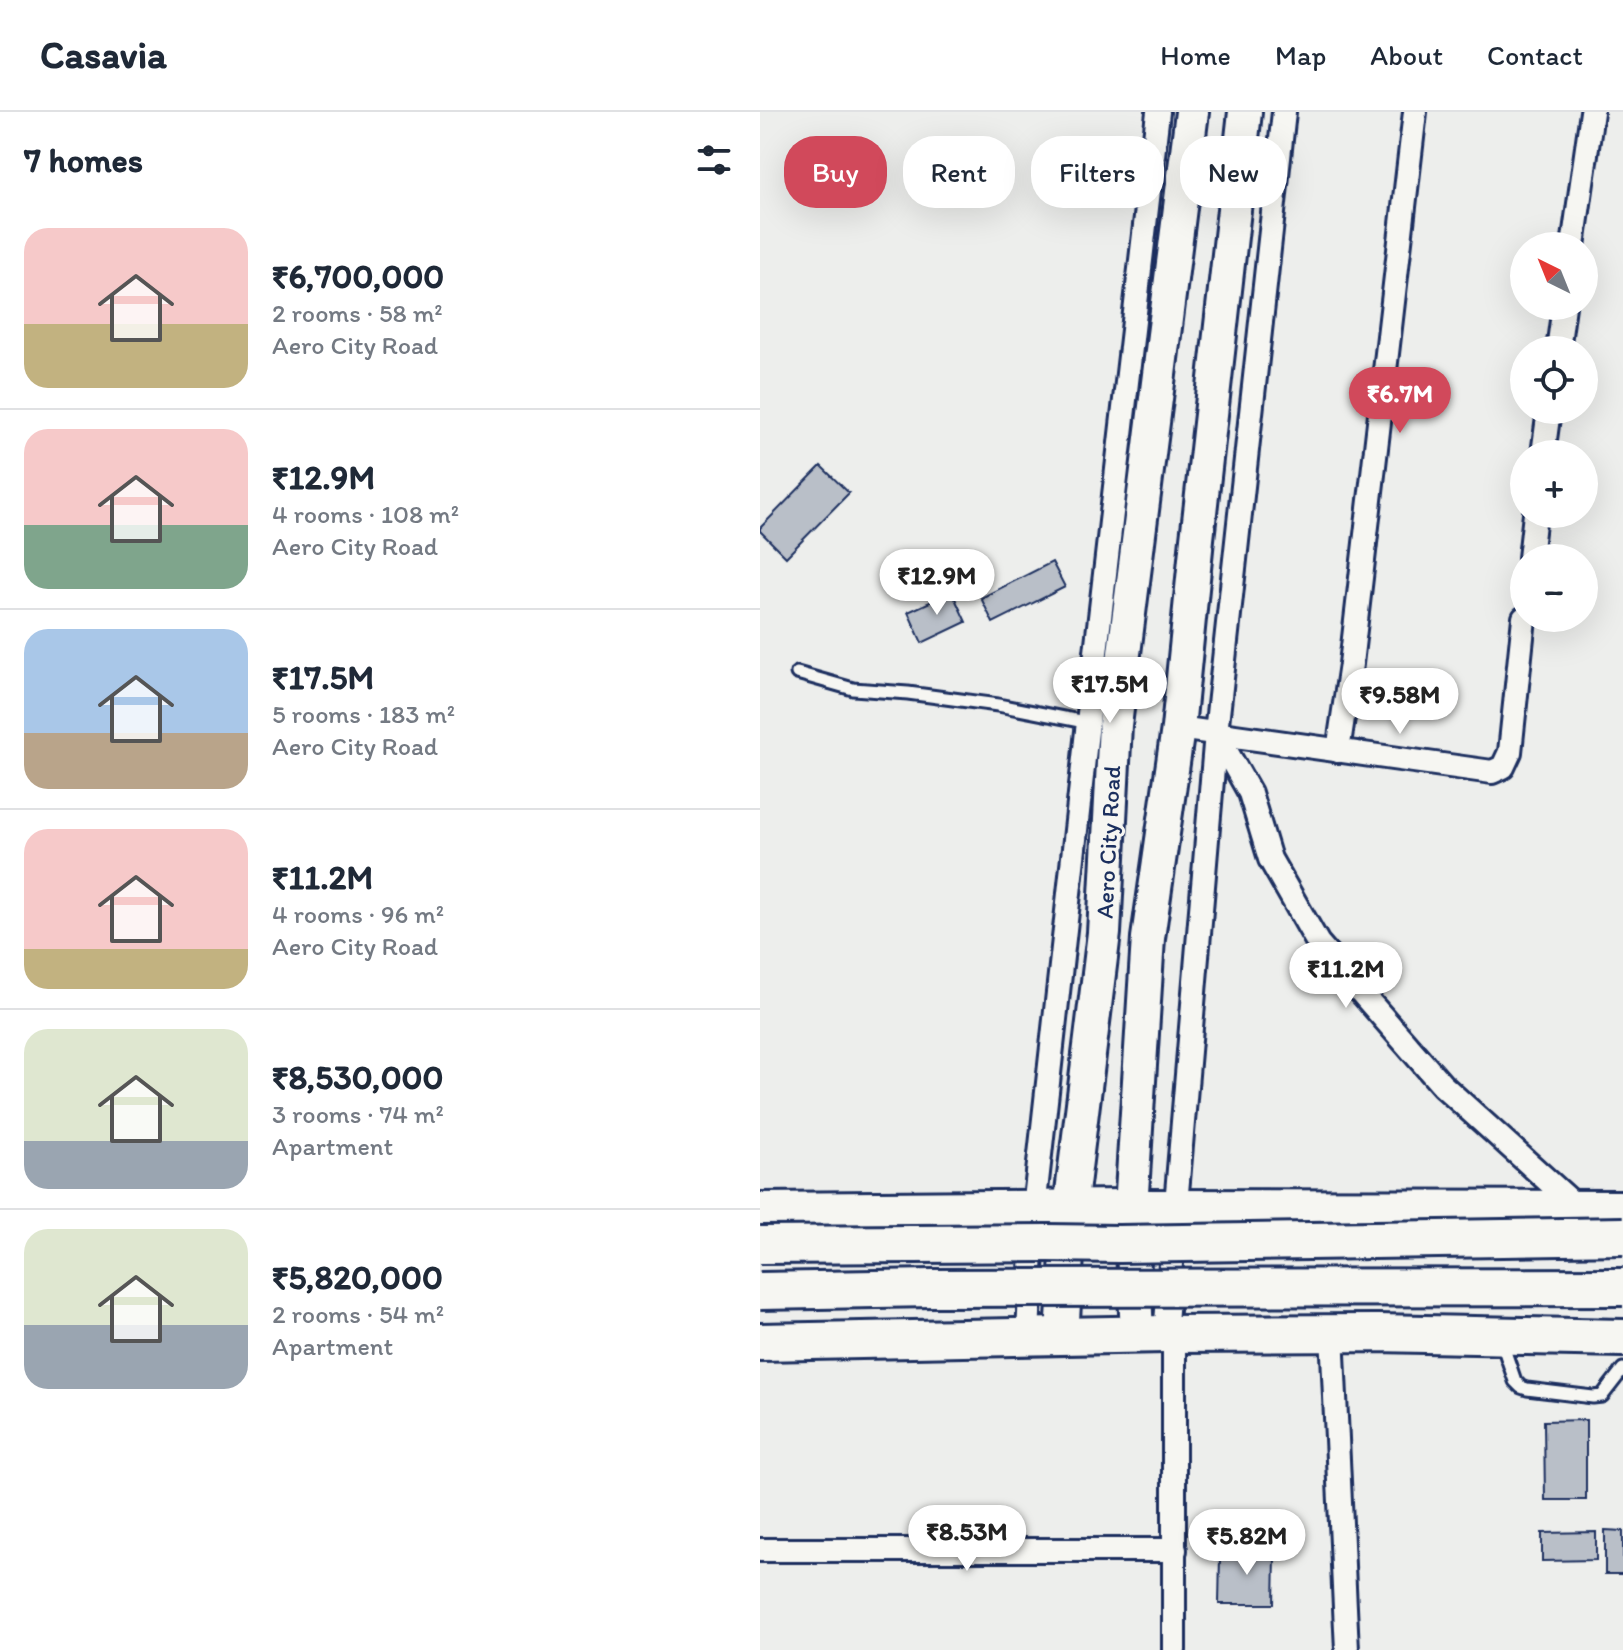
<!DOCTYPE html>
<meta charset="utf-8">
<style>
body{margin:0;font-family:Itim,sans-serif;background:#f6f6f7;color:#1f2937;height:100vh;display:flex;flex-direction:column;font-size:30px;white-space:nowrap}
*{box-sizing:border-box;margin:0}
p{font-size:26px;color:#747a83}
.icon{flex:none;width:44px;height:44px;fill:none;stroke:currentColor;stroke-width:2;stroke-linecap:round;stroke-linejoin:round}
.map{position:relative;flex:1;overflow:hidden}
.panel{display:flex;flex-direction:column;background:#fff;width:760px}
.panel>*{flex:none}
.hud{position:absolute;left:24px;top:24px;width:718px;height:72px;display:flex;gap:16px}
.needle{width:52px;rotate:317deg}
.buttons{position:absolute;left:750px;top:120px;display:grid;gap:16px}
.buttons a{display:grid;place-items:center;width:88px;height:88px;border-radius:50%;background:#fff;box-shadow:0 8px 32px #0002;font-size:40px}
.price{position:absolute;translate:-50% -68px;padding:0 18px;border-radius:28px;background:#fff;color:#222;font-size:26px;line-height:52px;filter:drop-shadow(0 2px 4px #0008)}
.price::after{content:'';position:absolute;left:50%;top:48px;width:24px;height:18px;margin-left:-12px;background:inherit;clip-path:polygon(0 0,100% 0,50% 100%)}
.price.selected{background:#d1495b;color:#fff}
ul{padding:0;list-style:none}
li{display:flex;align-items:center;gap:24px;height:200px;padding:0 24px}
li+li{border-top:2px solid #e0e1e3}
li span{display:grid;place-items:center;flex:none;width:224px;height:160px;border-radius:24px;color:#555}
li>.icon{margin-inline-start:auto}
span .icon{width:96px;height:96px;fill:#fffc;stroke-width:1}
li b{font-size:34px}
h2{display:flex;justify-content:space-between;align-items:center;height:96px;padding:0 24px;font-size:34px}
.chip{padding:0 28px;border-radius:32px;background:#fff;box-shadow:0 8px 32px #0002;font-size:28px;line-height:72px}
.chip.selected{background:#d1495b;color:#fff}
header{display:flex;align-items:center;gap:48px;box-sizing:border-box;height:112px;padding:0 40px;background:#fff;border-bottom:2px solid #e0e1e3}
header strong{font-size:38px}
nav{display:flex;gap:44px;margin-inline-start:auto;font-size:28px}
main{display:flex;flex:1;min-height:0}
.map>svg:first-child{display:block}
.building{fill:#b9bfc8;stroke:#1b2f5e;stroke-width:2}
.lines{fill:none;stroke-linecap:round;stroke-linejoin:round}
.lane-casing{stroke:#1b2f5e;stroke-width:17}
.street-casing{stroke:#1b2f5e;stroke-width:28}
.secondary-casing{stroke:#1b2f5e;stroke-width:38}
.primary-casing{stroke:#1b2f5e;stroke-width:42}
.lane{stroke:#f6f6f2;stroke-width:11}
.street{stroke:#f6f6f2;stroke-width:22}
.secondary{stroke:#f6f6f2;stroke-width:32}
.primary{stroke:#f6f6f2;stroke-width:36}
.primary-bridge-casing{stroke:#1b2f5e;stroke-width:42;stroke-linecap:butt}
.primary-bridge{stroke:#f6f6f2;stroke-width:36}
.labels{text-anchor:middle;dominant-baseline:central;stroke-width:6;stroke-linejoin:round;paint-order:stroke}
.street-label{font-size:24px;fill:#1b2f5e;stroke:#f6f6f2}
</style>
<header>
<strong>Casavia</strong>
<nav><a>Home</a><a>Map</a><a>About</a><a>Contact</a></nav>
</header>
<main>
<section class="panel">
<h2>7 homes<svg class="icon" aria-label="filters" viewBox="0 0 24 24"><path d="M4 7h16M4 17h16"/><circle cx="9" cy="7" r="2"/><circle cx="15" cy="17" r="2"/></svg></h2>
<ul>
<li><span style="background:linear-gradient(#f6c9c9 60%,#c2b280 0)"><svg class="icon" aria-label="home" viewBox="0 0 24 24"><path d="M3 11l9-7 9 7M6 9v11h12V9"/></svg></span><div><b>₹6,700,000</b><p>2 rooms · 58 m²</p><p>Aero City Road</p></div></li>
<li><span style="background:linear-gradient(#f6c9c9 60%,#7fa58c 0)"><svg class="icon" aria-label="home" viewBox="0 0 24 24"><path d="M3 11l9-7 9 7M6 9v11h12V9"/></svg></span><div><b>₹12.9M</b><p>4 rooms · 108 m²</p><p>Aero City Road</p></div></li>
<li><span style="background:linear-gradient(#a9c7e8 65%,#b9a48a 0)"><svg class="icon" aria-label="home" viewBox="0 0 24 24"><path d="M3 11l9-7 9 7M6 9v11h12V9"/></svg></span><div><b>₹17.5M</b><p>5 rooms · 183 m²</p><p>Aero City Road</p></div></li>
<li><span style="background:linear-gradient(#f6c9c9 75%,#c2b280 0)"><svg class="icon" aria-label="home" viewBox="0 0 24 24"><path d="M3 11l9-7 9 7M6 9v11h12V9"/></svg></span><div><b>₹11.2M</b><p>4 rooms · 96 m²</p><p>Aero City Road</p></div></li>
<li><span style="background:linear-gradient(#dfe7d0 70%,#9aa5b1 0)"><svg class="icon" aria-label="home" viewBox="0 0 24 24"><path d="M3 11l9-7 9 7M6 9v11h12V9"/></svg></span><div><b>₹8,530,000</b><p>3 rooms · 74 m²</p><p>Apartment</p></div></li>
<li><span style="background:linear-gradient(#dfe7d0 60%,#9aa5b1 0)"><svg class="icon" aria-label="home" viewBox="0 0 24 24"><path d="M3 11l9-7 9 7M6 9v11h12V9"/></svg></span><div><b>₹5,820,000</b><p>2 rooms · 54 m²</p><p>Apartment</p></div></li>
</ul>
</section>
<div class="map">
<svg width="863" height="1538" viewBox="0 0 863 1538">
<rect width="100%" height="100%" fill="#edeeec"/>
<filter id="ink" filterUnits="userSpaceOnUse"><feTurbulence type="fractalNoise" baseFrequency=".0125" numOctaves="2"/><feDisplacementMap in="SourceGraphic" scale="16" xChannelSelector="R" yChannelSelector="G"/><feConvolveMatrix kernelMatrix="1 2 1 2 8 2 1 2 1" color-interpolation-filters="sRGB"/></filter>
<g filter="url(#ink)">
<g class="building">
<path d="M61,354L89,381L26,445L0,419V416Z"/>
<path d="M292,450L305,475L233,511L221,486Z"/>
<path d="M192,480L206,510L162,531L148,500Z"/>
<path d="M826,1308V1388H785L784,1309Z"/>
<path d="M845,1418L863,1419V1462H845Z"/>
<path d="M836,1420V1448L782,1449V1421Z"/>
<path d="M479,1430L500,1431V1444H515L514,1492H459L460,1444H479Z"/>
</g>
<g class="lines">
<defs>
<g id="lane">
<path d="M37,561L93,577L148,581L238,593L330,611"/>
<path d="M741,1228L755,1269L761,1275L767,1277L833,1285L842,1284L863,1257"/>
</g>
<g id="street">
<path d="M813,134L832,0"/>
<path d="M798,238L804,194"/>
<path d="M783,342L789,298"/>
<path d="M770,446L775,402"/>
<path d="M418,616L732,660L743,655L750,640L764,506"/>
<path d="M456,621L490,681L510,747L558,831L682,973L819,1097"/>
<path d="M578,639L591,552L655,0"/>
<path d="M572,1221L587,1538"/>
<path d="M405,1222L456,621L524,0"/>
<path d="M414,1222V1538"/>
<path d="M268,1223L274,1097L328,610L398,0"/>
<path d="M0,1438H415"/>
</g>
<g id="secondary">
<path d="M377,1222L371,1096L388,826L418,616L437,427L485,0"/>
<path d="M302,1223L310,1097L344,821L355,613L432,0"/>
</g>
<g id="primary">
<path d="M0,1099L371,1096L863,1097"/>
<path d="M0,1230L405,1222L617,1221L863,1226"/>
</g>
</defs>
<use href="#lane" class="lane-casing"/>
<use href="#street" class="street-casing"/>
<use href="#secondary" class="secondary-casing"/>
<use href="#primary" class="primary-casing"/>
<use href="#lane" class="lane"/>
<use href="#street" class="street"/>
<use href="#secondary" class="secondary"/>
<use href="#primary" class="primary"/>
<defs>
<g id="primary-bridge">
<path d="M0,1133L288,1131L359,1132L863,1124"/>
<path d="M0,1179L173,1176L863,1175"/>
</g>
</defs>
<use href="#primary-bridge" class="primary-bridge-casing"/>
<use href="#primary-bridge" class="primary-bridge"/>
</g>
</g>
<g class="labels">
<g class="street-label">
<text transform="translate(348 730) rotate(-87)">Aero City Road</text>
</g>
</g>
</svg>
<div class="buttons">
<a><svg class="needle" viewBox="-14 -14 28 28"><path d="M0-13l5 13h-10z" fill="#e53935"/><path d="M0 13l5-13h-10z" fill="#747a83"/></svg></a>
<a><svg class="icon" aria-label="locate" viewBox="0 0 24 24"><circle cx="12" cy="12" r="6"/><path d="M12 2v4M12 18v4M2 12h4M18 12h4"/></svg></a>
<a>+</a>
<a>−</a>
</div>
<b class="price selected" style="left:640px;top:323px">₹6.7M</b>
<b class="price" style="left:177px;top:505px">₹12.9M</b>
<b class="price" style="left:350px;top:613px">₹17.5M</b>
<b class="price" style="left:640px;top:624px">₹9.58M</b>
<b class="price" style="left:586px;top:898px">₹11.2M</b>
<b class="price" style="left:207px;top:1461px">₹8.53M</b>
<b class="price" style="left:487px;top:1465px">₹5.82M</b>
<div class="hud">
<a class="chip selected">Buy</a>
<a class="chip">Rent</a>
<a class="chip">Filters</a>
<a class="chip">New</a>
</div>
</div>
</main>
